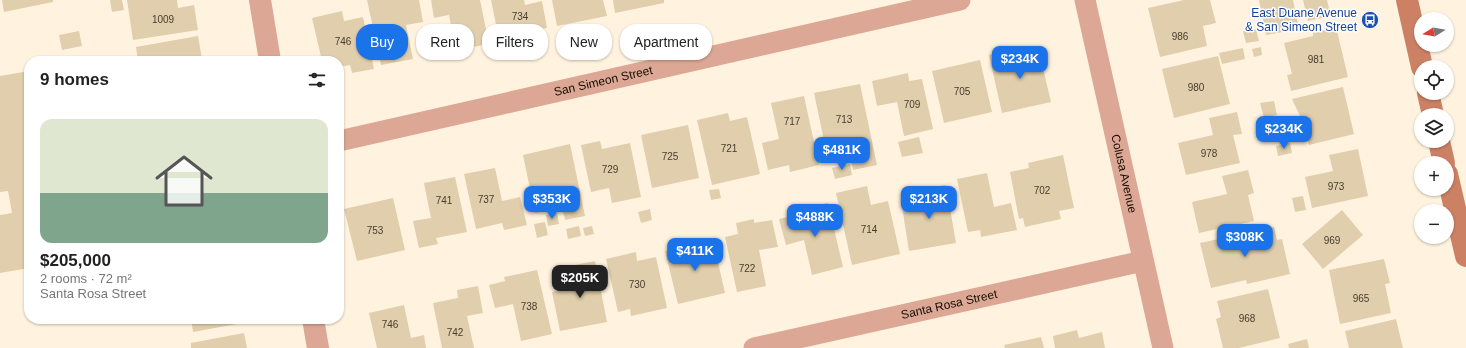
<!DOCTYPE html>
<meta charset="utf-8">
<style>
body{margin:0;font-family:Arial,sans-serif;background:#f2f2f2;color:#222;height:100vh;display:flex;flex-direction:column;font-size:15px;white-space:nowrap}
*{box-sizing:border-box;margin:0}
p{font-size:13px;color:#767676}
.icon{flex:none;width:22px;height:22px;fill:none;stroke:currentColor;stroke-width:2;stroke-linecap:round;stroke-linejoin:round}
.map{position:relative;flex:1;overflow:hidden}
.details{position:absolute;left:24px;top:56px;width:320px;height:268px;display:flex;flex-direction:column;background:#fff;border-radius:16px;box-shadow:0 1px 3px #0004}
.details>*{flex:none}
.banner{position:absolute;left:356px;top:24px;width:380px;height:36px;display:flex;gap:8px}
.needle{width:26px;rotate:259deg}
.controls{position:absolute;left:1414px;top:12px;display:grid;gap:8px}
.controls a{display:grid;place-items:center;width:40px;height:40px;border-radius:50%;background:#fff;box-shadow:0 1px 3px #0004;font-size:20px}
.price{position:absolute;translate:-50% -34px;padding:0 9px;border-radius:8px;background:#1a73e8;color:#fff;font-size:13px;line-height:26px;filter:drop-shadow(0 1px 2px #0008)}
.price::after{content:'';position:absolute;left:50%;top:24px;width:12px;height:9px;margin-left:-6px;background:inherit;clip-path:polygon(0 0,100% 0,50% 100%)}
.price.current{background:#222;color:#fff}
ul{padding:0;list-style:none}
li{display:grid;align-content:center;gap:8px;height:212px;padding:0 16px}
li+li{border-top:1px solid #e0e0e0}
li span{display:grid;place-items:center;height:124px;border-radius:12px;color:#555}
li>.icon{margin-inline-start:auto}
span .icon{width:72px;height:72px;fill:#fffc;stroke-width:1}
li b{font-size:17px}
h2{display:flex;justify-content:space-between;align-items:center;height:48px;padding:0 16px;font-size:17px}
.pill{padding:0 14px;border-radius:16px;background:#fff;box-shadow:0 1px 3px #0004;font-size:14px;line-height:36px}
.pill.current{background:#1a73e8;color:#fff}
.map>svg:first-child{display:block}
.building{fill:#e1ceac}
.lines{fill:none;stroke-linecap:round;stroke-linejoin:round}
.minor{stroke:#dca794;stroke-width:21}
.tertiary{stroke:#dca794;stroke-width:22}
.secondary{stroke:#cc8064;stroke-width:22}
.labels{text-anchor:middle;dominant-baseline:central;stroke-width:3;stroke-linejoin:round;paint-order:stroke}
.number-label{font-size:10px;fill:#463d2d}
.transit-label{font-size:12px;fill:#164399;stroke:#fff;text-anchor:end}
.street-label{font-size:12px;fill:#130d03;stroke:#fff}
</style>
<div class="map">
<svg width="1466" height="348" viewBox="0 0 1466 348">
<rect width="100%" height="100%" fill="#fff3df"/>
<g class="building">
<path d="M2,0H53V2L4,12Z"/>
<path d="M110,0H122L124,10L112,12Z"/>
<path d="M127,0H177L178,8L194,5L198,30L133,40Z"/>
<path d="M367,0H419L423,22L406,25L413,59L381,65Z"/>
<path d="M431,0H480L489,44L456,50L449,15L434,18Z"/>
<path d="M491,0H524L525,5L542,1L547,28L499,39Z"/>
<path d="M552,0H603L607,16L557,26Z"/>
<path d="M613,0H664V3L615,13Z"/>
<path d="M1184,0H1210L1216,23L1203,26L1207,46L1160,57L1148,8Z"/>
<path d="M1259,0H1293L1299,29L1266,35Z"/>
<path d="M1303,0H1327L1331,16L1308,21Z"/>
<path d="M342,11L344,21L363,17L374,69L352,73L350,65L339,67V61H322L312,18Z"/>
<path d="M1336,27L1348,77L1291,91L1287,75L1292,74L1284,43L1313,36V33Z"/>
<path d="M1256,29L1259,41L1246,43L1243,31Z"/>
<path d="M79,31L82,46L62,50L59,35Z"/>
<path d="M198,36L202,59L190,61H138L136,47Z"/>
<path d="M1261,47L1262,55L1254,57L1252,49Z"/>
<path d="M1024,48L1025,54L1039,51L1051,102L1002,113L989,55Z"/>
<path d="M1243,48L1245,59L1222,64L1219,53Z"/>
<path d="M1218,56L1230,104L1174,118L1162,69Z"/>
<path d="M980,60L992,112L944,123L932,71Z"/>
<path d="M29,71V186H27L29,200V268L0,273V215L12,213L8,191L0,192V76Z"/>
<path d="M908,73L909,81L922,79L933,129L904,136L897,102L877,106L872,81Z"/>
<path d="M860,84L877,165L853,170L848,145L826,150L814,93Z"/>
<path d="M1343,87L1354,134L1309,145L1306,129L1292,99Z"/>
<path d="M804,96L819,165L790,172L789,165L768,170L762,143L779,139L771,103Z"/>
<path d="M1274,101L1277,115L1264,118L1260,103Z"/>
<path d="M1237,112L1242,134L1233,135L1240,163L1186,175L1178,143L1213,135L1209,118Z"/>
<path d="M728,113L730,121L747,117L760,174L712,185L697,120Z"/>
<path d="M688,125L699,178L652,188L641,135Z"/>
<path d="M919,137L923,153L902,157L898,142Z"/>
<path d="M600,141L602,149L630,143L641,197L612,203L609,188L591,192L581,145Z"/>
<path d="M1290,143L1292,153L1278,156L1276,146Z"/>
<path d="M570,144L585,216L565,220L562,207L535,213L523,155Z"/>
<path d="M1358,149L1368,196L1312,208L1305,177L1333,171L1329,155Z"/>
<path d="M1063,155L1074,208L1059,211L1061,219L1025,227L1023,218L1019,219L1010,172L1029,168L1028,163Z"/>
<path d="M850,164L852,175L835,179L832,168Z"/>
<path d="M495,168L502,201L520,197L527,225L504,230L502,223L476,229L464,174Z"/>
<path d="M1248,170L1254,193L1248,195L1254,221L1199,233L1192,202L1227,194L1222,176Z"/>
<path d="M987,173L994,207L1011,203L1017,230L981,237L980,230L968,232L957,179Z"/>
<path d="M455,177L467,232L436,238L438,244L419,248L413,221L431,218L424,183Z"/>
<path d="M946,185L956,243L909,251L901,200L924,196L922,189Z"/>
<path d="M867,186L871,205L888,201L900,254L852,265L836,193Z"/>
<path d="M719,189L721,198L711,200L709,190Z"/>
<path d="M1303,196L1306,210L1295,212L1292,198Z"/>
<path d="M393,198L405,250L357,261L344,209Z"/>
<path d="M828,203L843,267L812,275L804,240L786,245L779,219L810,212L809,207Z"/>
<path d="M650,209L652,220L641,223L638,212Z"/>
<path d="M1342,210L1363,235L1323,269L1302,244Z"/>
<path d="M557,213L559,224L548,226L546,215Z"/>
<path d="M754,219V223L772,220L778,247L759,250L766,286L737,292L725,237L738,234L736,223Z"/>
<path d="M545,222L548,235L537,238L534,224Z"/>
<path d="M579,226L581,236L568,239L566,229Z"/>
<path d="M592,226L594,234L585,236L583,228Z"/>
<path d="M1274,227L1277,240L1282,239L1290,274L1247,284L1246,280L1211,288L1200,243Z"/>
<path d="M713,240L725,293L678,304L665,251Z"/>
<path d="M636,252L637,261L656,257L667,308L631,316L630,309L618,312L606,259Z"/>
<path d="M1384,259L1390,283L1385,284L1391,313L1340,324L1329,270Z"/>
<path d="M595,261L607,322L560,331L552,292L569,288L565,267Z"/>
<path d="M537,270L552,334L521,341L513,304L495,308L489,285L505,281L504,277Z"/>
<path d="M478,286L483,313L467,316L474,348H442L433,303L458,298L457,290Z"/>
<path d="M1268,289L1280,338L1239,348H1223L1216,319L1221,317L1217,301Z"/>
<path d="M404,305L411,338L424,335L426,348H377L369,313Z"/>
<path d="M191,319H248V322L193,332Z"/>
<path d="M1396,319L1403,348H1349L1345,331Z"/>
<path d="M1077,330L1079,338L1102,332L1105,348H1055L1053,336Z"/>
<path d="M244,333L247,348H191V343Z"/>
<path d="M1041,337L1044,348H1005L1004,345Z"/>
<path d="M1307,339L1309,348H1289L1288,344Z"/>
</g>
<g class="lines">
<g class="minor">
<path id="s1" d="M1085,0L1163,348"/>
<path id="s2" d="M339,141L960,0"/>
<path id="s3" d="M754,348L1143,261"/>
</g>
<g class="tertiary">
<path d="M260,0L270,61"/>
<path d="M313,319L318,348"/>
</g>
<g class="secondary">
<path d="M1407,0L1422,67"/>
<path d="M1428,93L1433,115"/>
<path d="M1439,141L1444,163"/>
<path d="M1447,174L1466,256"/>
</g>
</g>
<defs>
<symbol id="bus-disc" viewBox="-11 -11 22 22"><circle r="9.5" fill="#1a4fb4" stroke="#fff"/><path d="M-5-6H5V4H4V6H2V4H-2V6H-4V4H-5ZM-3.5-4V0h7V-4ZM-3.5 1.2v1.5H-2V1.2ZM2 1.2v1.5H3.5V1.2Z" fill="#fff"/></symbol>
</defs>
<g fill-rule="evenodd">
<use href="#bus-disc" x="1360" y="10" width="20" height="20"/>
</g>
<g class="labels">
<g class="number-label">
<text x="520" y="16">734</text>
<text x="163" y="19">1009</text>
<text x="1180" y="36">986</text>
<text x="343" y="41">746</text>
<text x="1316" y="59">981</text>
<text x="1196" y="87">980</text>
<text x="962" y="91">705</text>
<text x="912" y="104">709</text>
<text x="844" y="119">713</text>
<text x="792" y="121">717</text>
<text x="729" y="148">721</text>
<text x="1209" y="153">978</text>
<text x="670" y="156">725</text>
<text x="610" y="169">729</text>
<text x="1336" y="186">973</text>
<text x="1042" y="190">702</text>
<text x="486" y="199">737</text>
<text x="444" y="200">741</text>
<text x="869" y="229">714</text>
<text x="375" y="230">753</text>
<text x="1332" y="240">969</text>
<text x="747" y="268">722</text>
<text x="637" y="284">730</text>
<text x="1361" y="298">965</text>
<text x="529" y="306">738</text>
<text x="1247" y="318">968</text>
<text x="390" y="324">746</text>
<text x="455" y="332">742</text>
</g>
<g class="transit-label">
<text x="1357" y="13">East Duane Avenue<tspan x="1357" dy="14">&amp; San Simeon Street</tspan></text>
</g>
<g class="street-label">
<text stroke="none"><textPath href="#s2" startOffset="271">San Simeon Street</textPath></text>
<text stroke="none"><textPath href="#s1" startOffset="178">Colusa Avenue</textPath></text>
<text stroke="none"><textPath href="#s3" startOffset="200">Santa Rosa Street</textPath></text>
</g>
</g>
</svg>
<div class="controls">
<a><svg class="needle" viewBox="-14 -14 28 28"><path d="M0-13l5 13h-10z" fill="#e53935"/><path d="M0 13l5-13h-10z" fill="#767676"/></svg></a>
<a><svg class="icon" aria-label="locate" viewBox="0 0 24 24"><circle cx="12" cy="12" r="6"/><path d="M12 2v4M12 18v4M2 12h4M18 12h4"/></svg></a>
<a><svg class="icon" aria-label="layers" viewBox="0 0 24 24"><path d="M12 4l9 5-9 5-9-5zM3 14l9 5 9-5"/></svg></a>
<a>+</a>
<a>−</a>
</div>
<b class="price" style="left:1020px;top:80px">$234K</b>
<b class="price" style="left:1284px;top:150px">$234K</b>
<b class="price" style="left:842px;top:171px">$481K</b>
<b class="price" style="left:552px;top:220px">$353K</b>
<b class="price" style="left:929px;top:220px">$213K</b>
<b class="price" style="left:815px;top:238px">$488K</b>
<b class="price" style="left:1245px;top:258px">$308K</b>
<b class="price" style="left:695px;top:272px">$411K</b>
<b class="price current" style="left:580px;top:299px">$205K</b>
<div class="banner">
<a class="pill current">Buy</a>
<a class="pill">Rent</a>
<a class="pill">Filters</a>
<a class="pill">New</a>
<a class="pill">Apartment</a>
</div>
<section class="details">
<h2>9 homes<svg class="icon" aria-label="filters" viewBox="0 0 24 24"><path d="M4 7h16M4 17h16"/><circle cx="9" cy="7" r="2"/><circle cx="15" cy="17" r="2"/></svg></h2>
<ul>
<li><span style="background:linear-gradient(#dfe7d0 60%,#7fa58c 0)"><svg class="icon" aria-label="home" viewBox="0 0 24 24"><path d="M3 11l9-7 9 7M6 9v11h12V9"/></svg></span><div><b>$205,000</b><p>2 rooms · 72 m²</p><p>Santa Rosa Street</p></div></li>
</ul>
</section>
</div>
